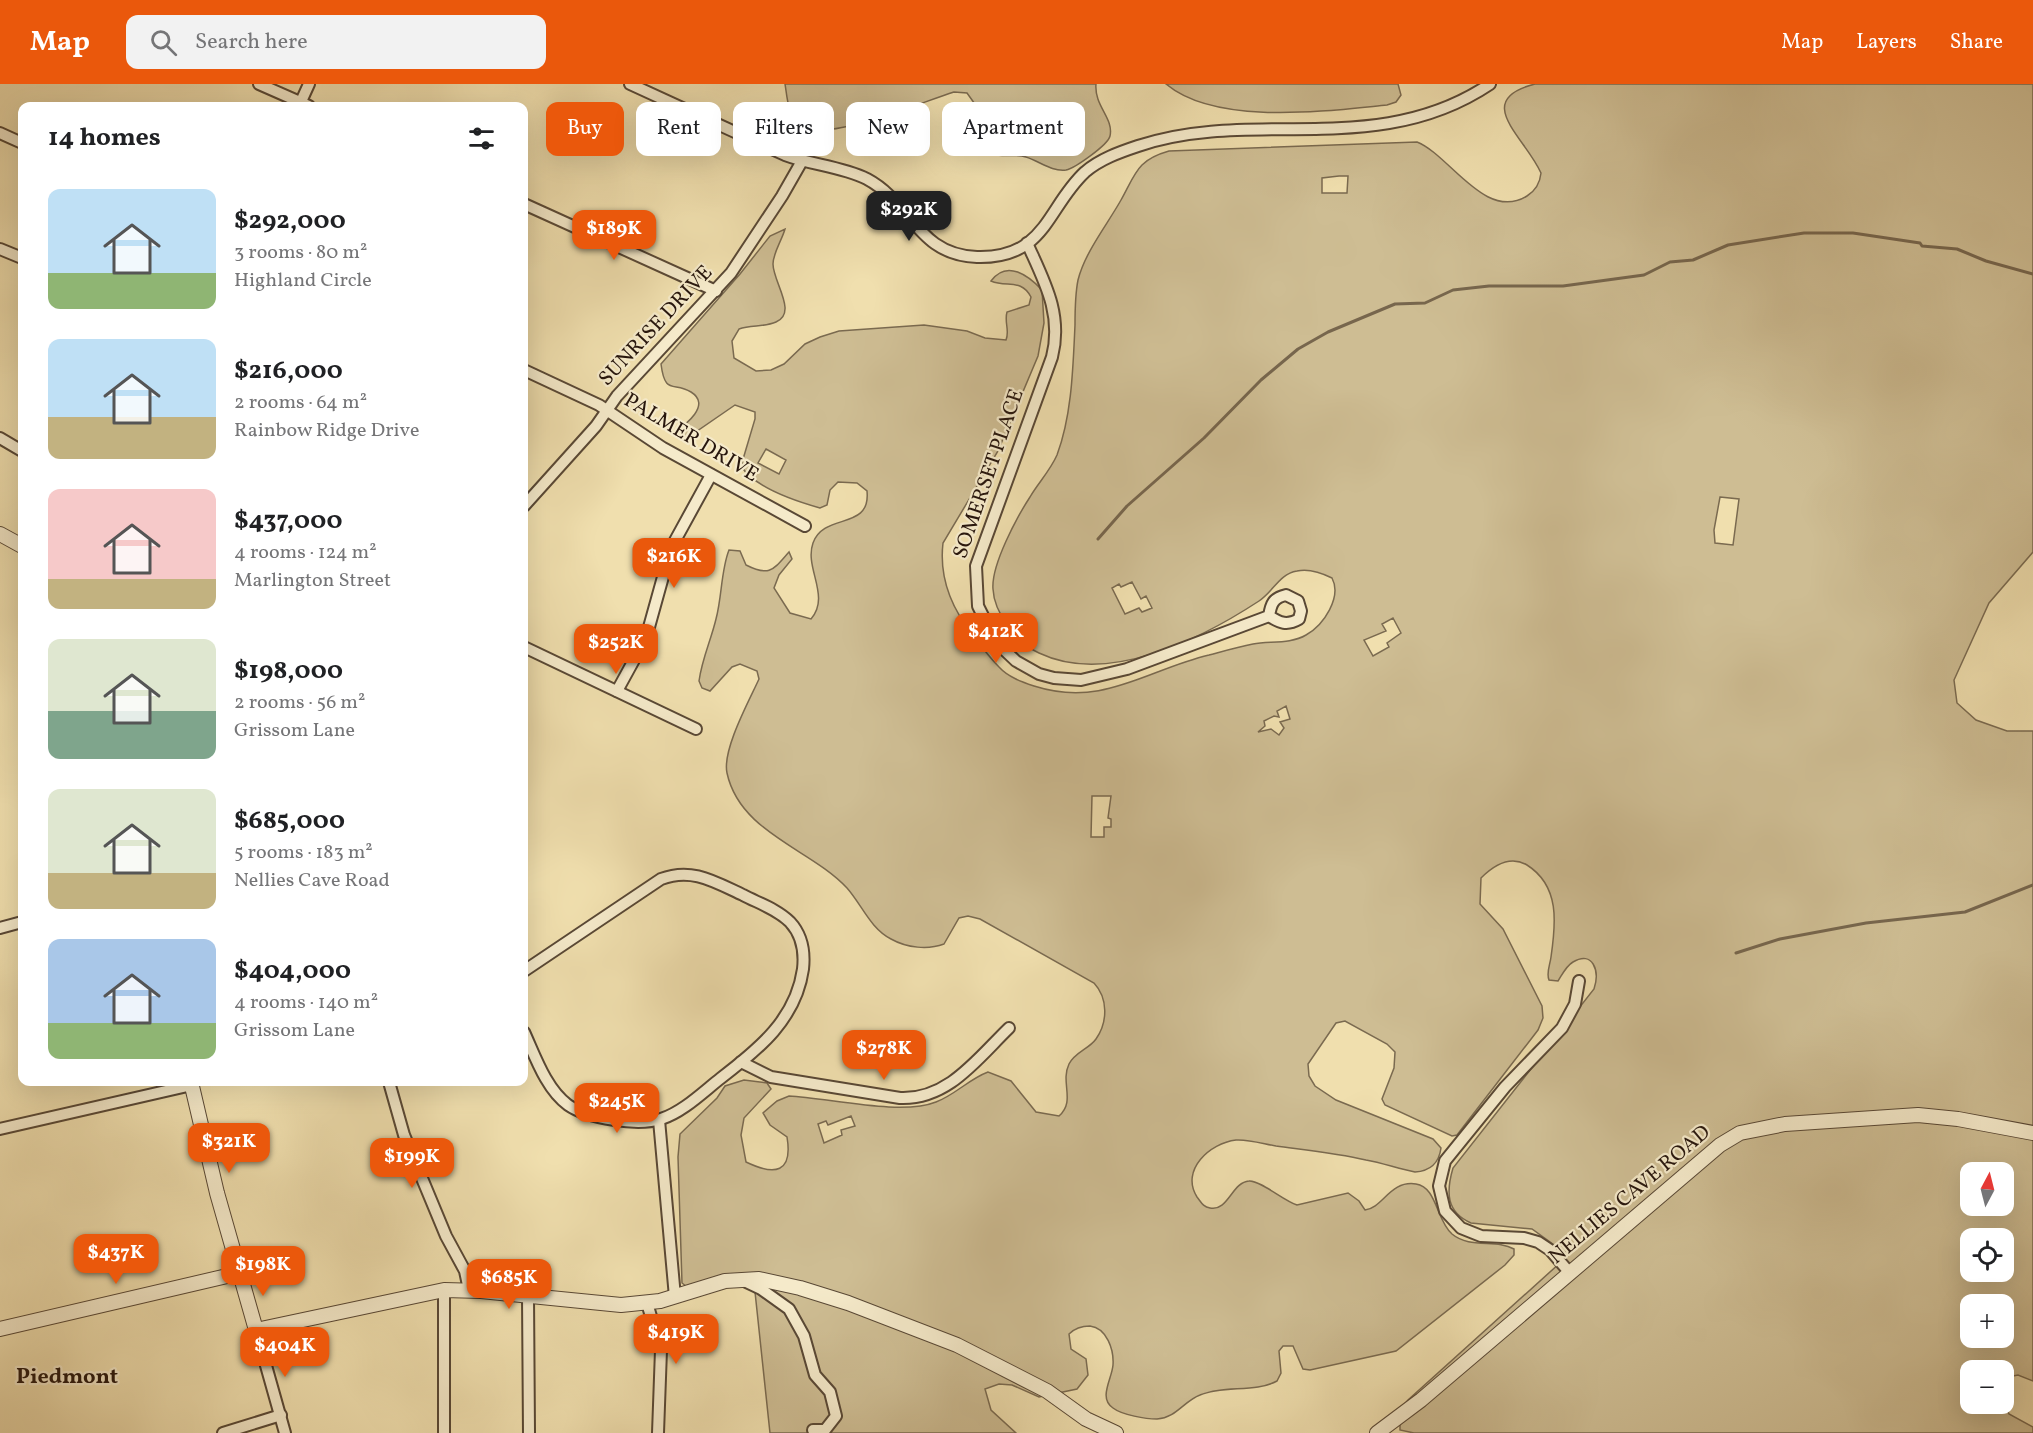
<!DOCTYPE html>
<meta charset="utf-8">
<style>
body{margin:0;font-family:Vollkorn,serif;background:#f2f2f2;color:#202124;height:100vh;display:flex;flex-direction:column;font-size:22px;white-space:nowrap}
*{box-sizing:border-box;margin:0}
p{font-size:20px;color:#757577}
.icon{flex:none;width:33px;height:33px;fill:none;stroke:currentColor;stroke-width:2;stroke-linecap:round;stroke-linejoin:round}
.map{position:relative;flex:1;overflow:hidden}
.details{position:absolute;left:18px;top:18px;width:510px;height:984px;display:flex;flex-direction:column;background:#fff;border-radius:12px;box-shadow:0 6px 24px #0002}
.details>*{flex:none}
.guide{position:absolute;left:546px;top:18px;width:570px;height:54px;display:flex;gap:12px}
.needle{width:39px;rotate:7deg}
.fabs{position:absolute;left:1960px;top:1078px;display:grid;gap:12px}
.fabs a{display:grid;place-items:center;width:54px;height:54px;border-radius:12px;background:#fff;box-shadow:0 6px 24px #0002;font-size:30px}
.price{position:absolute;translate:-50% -51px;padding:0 14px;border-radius:12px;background:#ea580c;color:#fff;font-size:20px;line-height:39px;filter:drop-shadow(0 2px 3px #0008)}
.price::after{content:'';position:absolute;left:50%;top:36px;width:18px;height:14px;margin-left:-9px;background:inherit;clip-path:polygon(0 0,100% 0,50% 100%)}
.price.active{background:#222;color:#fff}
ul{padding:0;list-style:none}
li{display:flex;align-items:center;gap:18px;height:150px;padding:0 30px}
li span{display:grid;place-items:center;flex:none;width:168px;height:120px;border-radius:12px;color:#555}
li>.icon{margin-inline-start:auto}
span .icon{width:72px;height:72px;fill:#fffc;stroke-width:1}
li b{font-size:26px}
h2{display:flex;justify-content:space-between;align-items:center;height:72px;padding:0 30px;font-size:26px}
.pill{padding:0 21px;border-radius:12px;background:#fff;box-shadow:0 6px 24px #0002;font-size:21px;line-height:54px}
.pill.active{background:#ea580c;color:#fff}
header{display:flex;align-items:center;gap:36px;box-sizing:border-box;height:84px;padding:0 30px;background:#ea580c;color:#fff}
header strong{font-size:28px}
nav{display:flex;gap:33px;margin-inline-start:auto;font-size:21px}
.search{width:420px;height:54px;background:#f2f2f2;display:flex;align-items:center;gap:15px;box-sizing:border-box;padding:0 21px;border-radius:12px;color:#757577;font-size:22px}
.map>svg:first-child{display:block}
.green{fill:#cebd93;stroke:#7a6a50;stroke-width:1.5;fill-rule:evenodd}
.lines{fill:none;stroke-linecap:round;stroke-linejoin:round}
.stream{stroke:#77664d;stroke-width:3}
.minor-casing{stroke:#594835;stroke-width:14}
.tertiary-casing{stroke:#594835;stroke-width:16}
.minor{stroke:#f5eaca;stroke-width:10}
.tertiary{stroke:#f5eaca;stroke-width:14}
.labels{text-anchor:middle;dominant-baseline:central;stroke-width:4.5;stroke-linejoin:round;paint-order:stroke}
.street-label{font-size:21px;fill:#27160d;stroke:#f5eaca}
.neighbourhood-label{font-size:22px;font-weight:bold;fill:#27160d;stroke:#f5eaca}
</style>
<header>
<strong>Map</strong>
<div class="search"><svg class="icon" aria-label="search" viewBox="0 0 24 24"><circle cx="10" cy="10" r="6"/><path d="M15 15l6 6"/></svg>Search here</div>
<nav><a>Map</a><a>Layers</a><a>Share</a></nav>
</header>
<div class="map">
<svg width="2033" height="1349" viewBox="0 0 2033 1349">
<rect width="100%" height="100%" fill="#f0dfae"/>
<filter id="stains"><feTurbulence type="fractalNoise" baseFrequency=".00333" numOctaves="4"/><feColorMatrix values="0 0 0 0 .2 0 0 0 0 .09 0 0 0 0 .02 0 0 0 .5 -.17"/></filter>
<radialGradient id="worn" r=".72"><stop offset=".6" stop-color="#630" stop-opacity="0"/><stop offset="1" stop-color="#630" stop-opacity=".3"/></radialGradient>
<g class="green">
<path d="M785,0H1096C1094,22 1114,34 1110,52C1108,61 1075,84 1066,86C1052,88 1039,77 1026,73C1016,69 1004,74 994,70C990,68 986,64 982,62L979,50L982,30L967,9L954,8C920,19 855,46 821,46C813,46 801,40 796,35C787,26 787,11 785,0Z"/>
<path d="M1166,0H1398L1401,11L1396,18L1387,21C1326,27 1216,42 1166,0Z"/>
<path d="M1535,0H2033V468L1989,519L1954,596L1957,619L1976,636L2007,647H2033V1297L2018,1291L2008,1293L2004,1297V1287H1971V1320H2004V1317L2009,1330L2033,1343V1349H1414L1400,1346V1326L1408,1316L1571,1169L1564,1168L1532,1145L1471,1139C1446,1128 1446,1108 1453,1084L1594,905C1600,887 1593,866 1573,878C1566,882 1562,891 1558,897L1549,896C1546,889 1550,881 1551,873C1556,839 1560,802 1527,781C1510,771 1493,782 1481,794L1480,820L1503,845L1542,922L1543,934L1538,946L1457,1051L1452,1052L1385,1021L1382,1015L1394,984L1395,968L1387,960L1345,937L1336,939L1308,980L1309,992L1315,1002L1336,1016L1433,1055L1441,1064C1439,1079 1431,1087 1415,1088C1399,1085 1383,1079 1366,1076C1337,1069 1306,1066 1276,1062C1264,1060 1248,1055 1236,1056C1210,1059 1180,1086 1197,1113C1201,1118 1203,1123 1210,1124C1228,1128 1232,1098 1249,1097C1260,1096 1284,1117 1297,1121L1348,1109L1359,1117L1365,1126C1383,1124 1390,1096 1416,1100C1437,1103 1436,1136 1452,1150C1470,1165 1496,1155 1514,1165V1171L1505,1181L1396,1267L1310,1286L1303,1285L1293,1262H1283L1279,1267L1281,1289L1277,1297C1255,1309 1224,1301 1200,1311C1184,1317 1176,1334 1157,1335C1146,1335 1122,1331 1113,1324C1098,1314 1112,1295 1113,1281C1114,1266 1107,1244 1090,1242C1081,1242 1075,1244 1069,1250L1071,1265L1086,1275L1088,1291L1077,1305L1039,1313L1012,1301L999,1300L985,1305L991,1326L1016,1349H770L755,1208C736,1196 716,1205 696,1210L682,1199L678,1073L680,1050L717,1014L725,1002L744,996L767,999L771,1005L744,1034L741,1051L746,1078C775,1092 793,1089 787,1053L770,1041L763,1029L777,1017L789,1012C829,1014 901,1032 936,1018C955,1011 969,995 988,988L1011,997L1036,1028L1059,1032C1076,1017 1060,999 1069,980C1075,968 1089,965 1096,955C1108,938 1108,914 1094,899L980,835L968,832L959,834L944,860C928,866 907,864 891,855C870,844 862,821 847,804C811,765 740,749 727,689C722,666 749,617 759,595L757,587L740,580L732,583L710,607L702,604L699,597C702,575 711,556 716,535C722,513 721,486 729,466L740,467L746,481C770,493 773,486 789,468L792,475L779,491L774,504L790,529L811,535C831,512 804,484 813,459C824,428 871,447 867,407L857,399L838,398L830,406L827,421L820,424C795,417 755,404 741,382L755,335V328L735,321L684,356L675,348C685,341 712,321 691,308C674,297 665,312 661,280L740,190L770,152L785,145C782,156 773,169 773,180C773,198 798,229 776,238C765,243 751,241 739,245L732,257L734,274L756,287L771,286L784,280L805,260L820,253L839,247L924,241L967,247L985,254L1006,256C1010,247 1004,238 1007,228L1029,221L1031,213C1021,194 1007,204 991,197C1007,175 1029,192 1042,206L1044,239L1038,272L998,367L943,459C939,493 952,525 973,551C981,562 989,573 999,583C1008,593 1022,598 1034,602C1103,624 1146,586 1209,571C1224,567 1238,563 1253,560C1270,557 1291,560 1306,551C1324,541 1342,513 1332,494C1322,489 1310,484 1297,487C1279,490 1274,507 1259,517C1201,555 1108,602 1039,569C1017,559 994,529 993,505C991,481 1017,433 1030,413C1038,399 1050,387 1057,371C1072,331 1073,283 1075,241C1075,226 1075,211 1078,196C1085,168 1107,141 1121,116C1136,89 1137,76 1169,67L1417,58C1450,71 1485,138 1527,112C1535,107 1540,99 1541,89C1525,53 1471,16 1535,0ZM1339,92H1348L1347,109H1322V94ZM766,365L786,376L779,390L758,379ZM1720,413L1739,415L1733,461L1715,459L1714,446ZM1132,498L1141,515L1146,512L1152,524L1142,528L1139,524L1125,530L1112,504L1119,500L1121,503ZM1393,534L1401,549L1387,559L1389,563L1373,572L1364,556L1386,547L1382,540ZM1286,622L1290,635L1280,638L1284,644L1279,651L1271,645L1258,648L1265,642L1264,637L1274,632L1279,633L1277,627ZM1092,712H1111L1108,734L1111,735V743H1104V753H1091ZM851,1032L855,1042L841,1046L842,1051L824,1059L818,1040L826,1037L828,1041ZM1971,1089H2004V1122H1971ZM1971,1155H2004V1188H1971ZM1971,1221H2004V1254H1971Z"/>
</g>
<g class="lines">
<g class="stream">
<path d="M1098,455L1127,422L1204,354L1261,296L1298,265L1328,248L1395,220L1425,219L1453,206L1489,202H1563L1644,191L1670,178L1693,176L1728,161L1804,149H1853L1920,159L1922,162L1957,165L1986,177L2033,190"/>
<path d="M1736,869L1780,855L1866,839L1965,828L2033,801"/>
</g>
<defs>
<g id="minor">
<path d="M259,0L309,22"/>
<path d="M630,0L785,71C811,81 841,82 867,95C912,119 917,171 977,173C1046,175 1047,123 1085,88C1100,75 1120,68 1138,62C1254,23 1377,76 1490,0"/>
<path d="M299,22L309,0"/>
<path d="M0,49L22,59"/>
<path d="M524,120L716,207"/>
<path d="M1027,159C1044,197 1063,230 1052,273L976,482L978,522L996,558L1016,577L1039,590L1054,594L1081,596L1127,585L1269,532C1280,539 1287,542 1299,535L1301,527L1298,517L1286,511C1273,514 1271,520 1269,532"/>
<path d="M0,165L22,174"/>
<path d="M524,286L599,321L663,364L805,442"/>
<path d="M0,354L22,367"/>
<path d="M524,422L596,342L617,312L731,189L782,112L802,77"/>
<path d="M524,563L696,645"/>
<path d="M617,607L646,554L671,464L711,391"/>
<path d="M0,844L22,838"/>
<path d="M524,887L661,795C692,783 715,798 743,811C758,819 777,825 790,838C802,851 805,867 803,885C796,935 759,965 721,994C703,1008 683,1028 661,1035C638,1042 588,1035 568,1021C546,1005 535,972 524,948"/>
<path d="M741,978L771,993L900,1014C948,1016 977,975 1009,944"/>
<path d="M389,998L404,1051L446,1152L465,1187L469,1206"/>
<path d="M659,1036L675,1213"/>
<path d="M0,1045L192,1001"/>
<path d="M1570,1189L1550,1166L1538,1158L1524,1154L1481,1152L1461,1144L1445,1127L1439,1102L1445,1077L1462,1056L1505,1003L1562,944L1575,920L1579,897"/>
<path d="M742,1196L761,1205L789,1225L804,1252L815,1291L830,1308L836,1332L825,1346H813"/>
<path d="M444,1206V1349"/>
<path d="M528,1212L529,1349"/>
<path d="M647,1219L661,1266L658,1349"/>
<path d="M256,1246L285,1349"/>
<path d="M223,1349L281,1331"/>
</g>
<g id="tertiary">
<path d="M0,450L22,462"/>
<path d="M191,998L217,1109L256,1246L444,1206L481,1207L621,1221L660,1217L725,1197L759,1195L800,1204L848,1219L957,1261L1047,1307L1086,1335L1116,1349"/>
<path d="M0,1245L240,1189"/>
<path d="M1377,1349L1421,1316L1720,1061L1740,1049L1785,1040L1918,1031L1958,1035L2033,1049"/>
</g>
</defs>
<use href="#minor" class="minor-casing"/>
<use href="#tertiary" class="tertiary-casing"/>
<use href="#minor" class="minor"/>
<use href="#tertiary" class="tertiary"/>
</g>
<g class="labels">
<g class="street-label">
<text transform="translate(656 242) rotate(-47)">SUNRISE DRIVE</text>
<text transform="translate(691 354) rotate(31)">PALMER DRIVE</text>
<text transform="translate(989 390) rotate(-71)">SOMERSET PLACE</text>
<text transform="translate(1630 1111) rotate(-40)">NELLIES CAVE ROAD</text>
</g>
<g class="neighbourhood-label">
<text x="67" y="1293">Piedmont</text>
</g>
</g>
<rect width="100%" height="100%" filter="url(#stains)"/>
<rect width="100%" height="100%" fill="url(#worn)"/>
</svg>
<div class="fabs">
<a><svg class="needle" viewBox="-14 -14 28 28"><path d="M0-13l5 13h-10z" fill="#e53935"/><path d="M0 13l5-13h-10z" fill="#757577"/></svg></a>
<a><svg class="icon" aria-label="locate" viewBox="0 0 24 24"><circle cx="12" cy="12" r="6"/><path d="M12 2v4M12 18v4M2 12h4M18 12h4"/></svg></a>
<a>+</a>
<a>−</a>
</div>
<b class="price active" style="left:909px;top:158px">$292K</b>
<b class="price" style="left:614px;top:177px">$189K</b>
<b class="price" style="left:674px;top:505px">$216K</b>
<b class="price" style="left:996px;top:580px">$412K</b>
<b class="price" style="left:616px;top:591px">$252K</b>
<b class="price" style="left:884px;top:997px">$278K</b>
<b class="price" style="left:617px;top:1050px">$245K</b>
<b class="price" style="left:229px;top:1090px">$321K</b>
<b class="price" style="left:412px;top:1105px">$199K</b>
<b class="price" style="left:116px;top:1201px">$437K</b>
<b class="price" style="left:263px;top:1213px">$198K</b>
<b class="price" style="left:509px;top:1226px">$685K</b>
<b class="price" style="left:676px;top:1281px">$419K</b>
<b class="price" style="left:285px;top:1294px">$404K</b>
<div class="guide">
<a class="pill active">Buy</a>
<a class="pill">Rent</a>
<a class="pill">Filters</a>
<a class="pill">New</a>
<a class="pill">Apartment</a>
</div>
<section class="details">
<h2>14 homes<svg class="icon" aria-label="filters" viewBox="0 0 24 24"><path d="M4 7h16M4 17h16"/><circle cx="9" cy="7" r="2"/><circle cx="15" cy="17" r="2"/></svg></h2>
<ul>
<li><span style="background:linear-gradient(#bfe0f5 70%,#8fb573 0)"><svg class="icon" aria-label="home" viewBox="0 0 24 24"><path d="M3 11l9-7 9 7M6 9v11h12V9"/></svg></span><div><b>$292,000</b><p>3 rooms · 80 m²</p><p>Highland Circle</p></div></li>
<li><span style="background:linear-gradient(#bfe0f5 65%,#c2b280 0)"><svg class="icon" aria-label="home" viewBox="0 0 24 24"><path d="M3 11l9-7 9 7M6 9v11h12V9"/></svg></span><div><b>$216,000</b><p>2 rooms · 64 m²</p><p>Rainbow Ridge Drive</p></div></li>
<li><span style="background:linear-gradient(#f6c9c9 75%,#c2b280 0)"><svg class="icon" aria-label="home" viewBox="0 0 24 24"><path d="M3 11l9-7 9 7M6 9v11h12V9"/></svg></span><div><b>$437,000</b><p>4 rooms · 124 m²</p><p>Marlington Street</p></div></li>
<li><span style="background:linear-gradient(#dfe7d0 60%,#7fa58c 0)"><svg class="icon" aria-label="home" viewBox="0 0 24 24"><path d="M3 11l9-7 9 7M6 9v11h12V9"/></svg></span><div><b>$198,000</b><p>2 rooms · 56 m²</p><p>Grissom Lane</p></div></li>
<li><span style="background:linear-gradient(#dfe7d0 70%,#c2b280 0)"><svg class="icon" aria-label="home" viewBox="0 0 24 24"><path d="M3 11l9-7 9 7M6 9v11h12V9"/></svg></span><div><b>$685,000</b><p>5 rooms · 183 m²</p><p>Nellies Cave Road</p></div></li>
<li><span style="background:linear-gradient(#a9c7e8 70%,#8fb573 0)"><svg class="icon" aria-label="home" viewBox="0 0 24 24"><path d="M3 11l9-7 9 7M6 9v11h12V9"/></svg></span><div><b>$404,000</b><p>4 rooms · 140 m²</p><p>Grissom Lane</p></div></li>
</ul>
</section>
</div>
